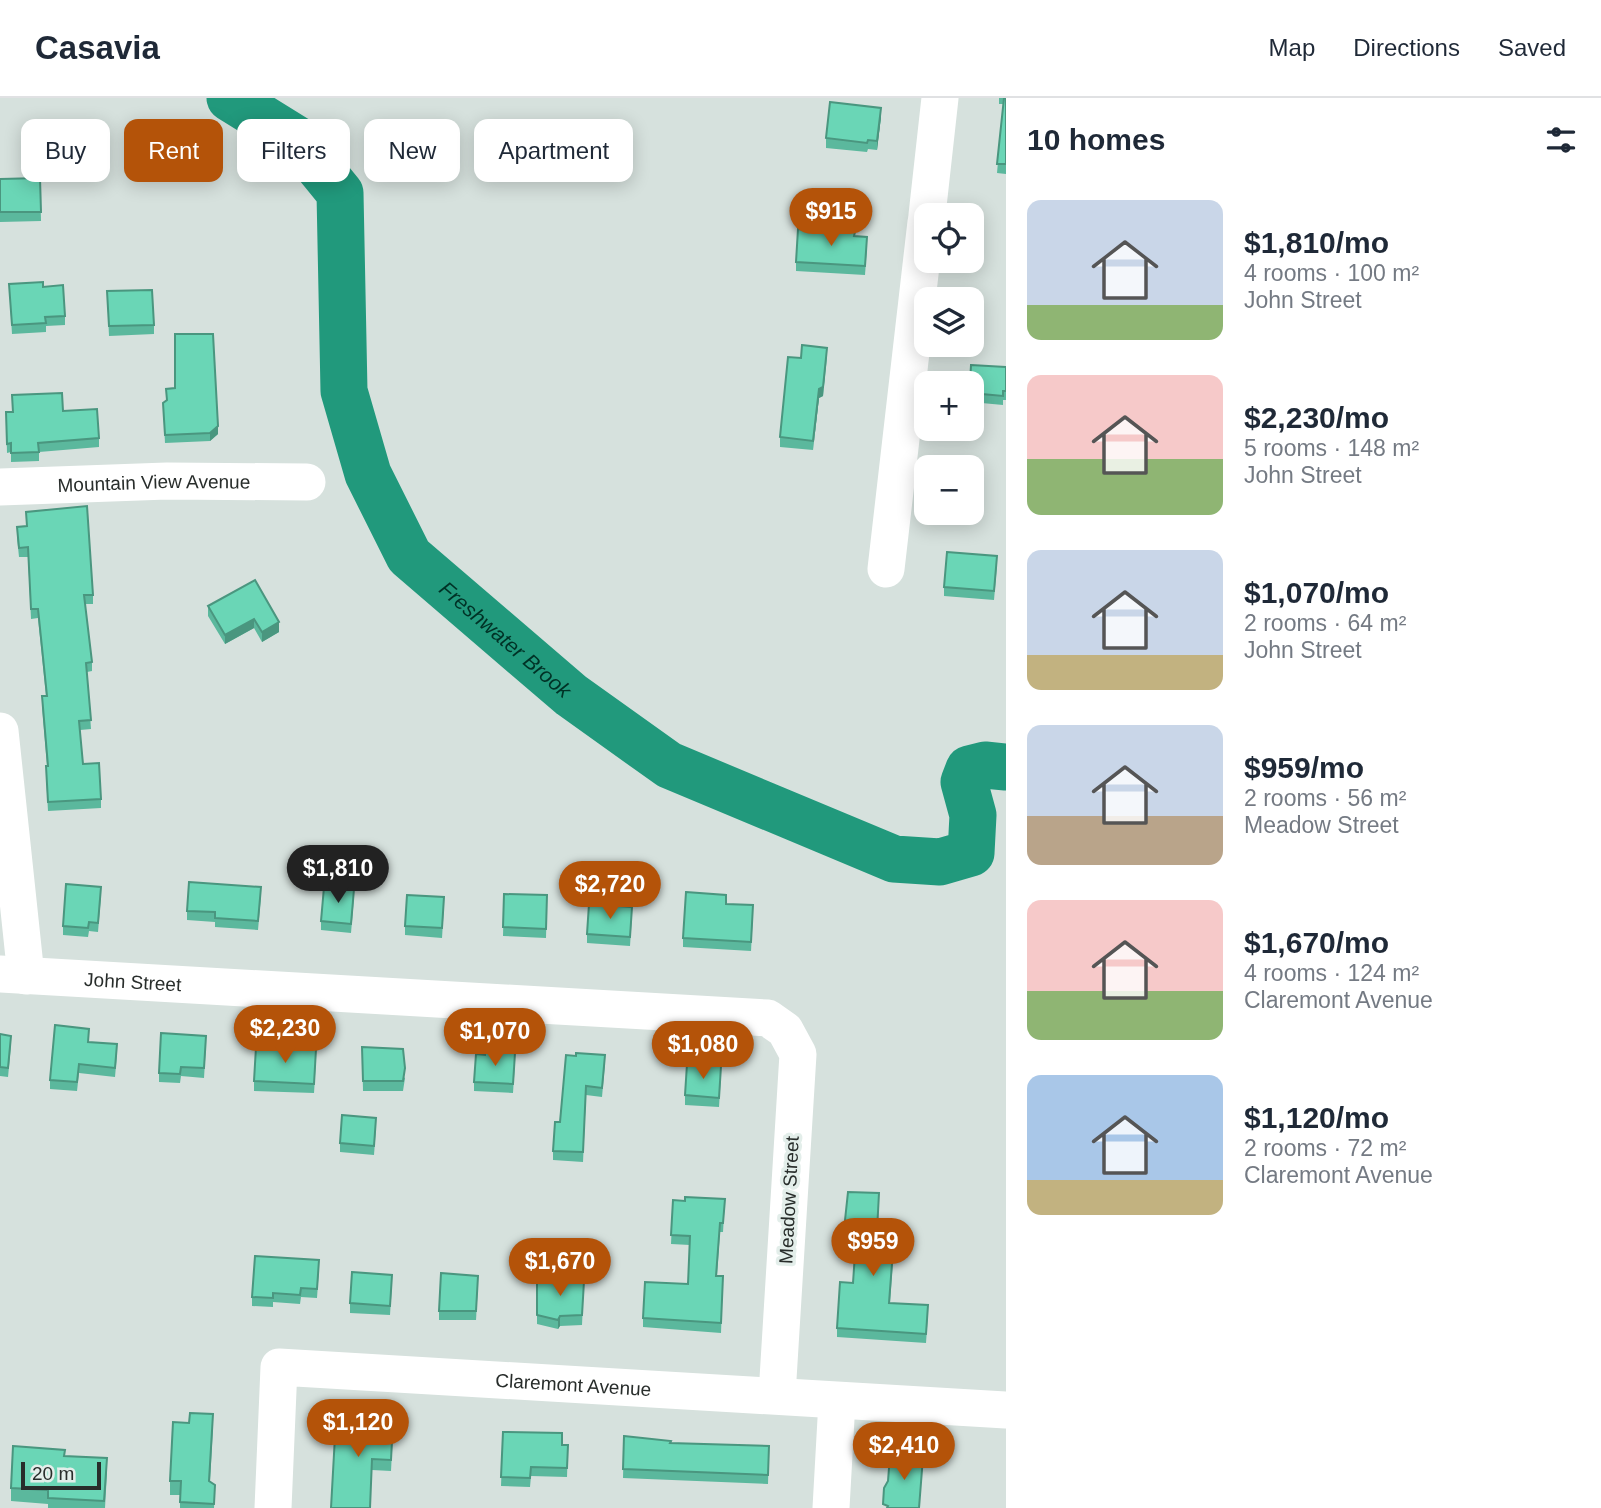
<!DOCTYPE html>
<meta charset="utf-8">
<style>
body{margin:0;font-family:Arial,sans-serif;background:#f6f6f7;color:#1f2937;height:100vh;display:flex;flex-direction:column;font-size:26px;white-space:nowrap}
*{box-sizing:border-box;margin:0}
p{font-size:23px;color:#747a83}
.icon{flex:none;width:38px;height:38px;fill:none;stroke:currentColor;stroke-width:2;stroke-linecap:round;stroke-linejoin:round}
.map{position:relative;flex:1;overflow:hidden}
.drawer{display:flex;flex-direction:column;background:#fff;width:595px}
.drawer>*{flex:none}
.top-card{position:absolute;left:21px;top:21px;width:665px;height:63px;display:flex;gap:14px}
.buttons{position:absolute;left:914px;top:105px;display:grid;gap:14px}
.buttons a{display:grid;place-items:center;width:70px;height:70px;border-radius:14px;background:#fff;box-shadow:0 4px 18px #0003;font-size:35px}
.scale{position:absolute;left:21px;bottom:18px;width:80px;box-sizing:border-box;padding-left:7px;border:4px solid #282d2b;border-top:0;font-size:19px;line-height:24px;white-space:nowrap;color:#282d2b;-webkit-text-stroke:5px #e3eeea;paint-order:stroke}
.price{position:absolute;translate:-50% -60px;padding:0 16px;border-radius:24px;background:#b45309;color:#fff;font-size:23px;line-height:46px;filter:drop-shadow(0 2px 4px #0008)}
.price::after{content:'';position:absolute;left:50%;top:42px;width:21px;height:16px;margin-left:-10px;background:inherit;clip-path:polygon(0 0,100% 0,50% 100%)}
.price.selected{background:#222;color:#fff}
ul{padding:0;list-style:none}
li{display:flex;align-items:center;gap:21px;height:175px;padding:0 21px}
li span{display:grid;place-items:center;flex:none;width:196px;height:140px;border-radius:14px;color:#555}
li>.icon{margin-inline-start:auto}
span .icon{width:84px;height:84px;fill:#fffc;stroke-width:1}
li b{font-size:30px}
h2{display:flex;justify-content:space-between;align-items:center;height:84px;padding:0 21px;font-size:30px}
.pill{padding:0 24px;border-radius:14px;background:#fff;box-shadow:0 4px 18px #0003;font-size:24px;line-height:63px}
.pill.selected{background:#b45309;color:#fff}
header{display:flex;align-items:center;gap:42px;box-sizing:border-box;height:98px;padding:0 35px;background:#fff;border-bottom:2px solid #e0e1e3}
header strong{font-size:33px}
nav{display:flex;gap:38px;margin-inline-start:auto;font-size:24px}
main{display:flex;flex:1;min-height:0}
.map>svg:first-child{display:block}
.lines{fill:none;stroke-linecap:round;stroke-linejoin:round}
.river{stroke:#21997c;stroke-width:47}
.minor{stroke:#fff;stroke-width:37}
.wall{fill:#5bb89d}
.shaded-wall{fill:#4a967f}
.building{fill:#6ad6b6;stroke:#4a967f;stroke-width:2}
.labels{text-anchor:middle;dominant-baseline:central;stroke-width:7;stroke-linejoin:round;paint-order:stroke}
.street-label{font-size:19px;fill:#282d2b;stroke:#e3eeea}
.water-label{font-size:21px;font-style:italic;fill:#003226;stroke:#e3eeea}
</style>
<header>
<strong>Casavia</strong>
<nav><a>Map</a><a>Directions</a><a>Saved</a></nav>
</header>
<main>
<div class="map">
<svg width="1006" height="1410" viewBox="0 0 1006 1410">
<rect width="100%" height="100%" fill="#d6e1dd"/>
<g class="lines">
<path class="river" id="s1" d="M230,0L296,41L340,95L344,293L368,376L409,458L571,597L669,667L894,761L940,764L971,755L973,717L964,684L969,671L985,667L1006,669"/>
<g class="minor">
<path d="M927,117L940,0"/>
<path id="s2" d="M0,389L167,383L307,384"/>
<path d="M886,471L926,124"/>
<path d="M0,633L26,878"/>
<path id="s3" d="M0,876L768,920L785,932L798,956L777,1297"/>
<path id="s4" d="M273,1410L279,1269L1006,1312"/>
<path d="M831,1410L837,1303"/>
</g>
</g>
<g class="wall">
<path d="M999,0H1006V76L997,75L1003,6H999Z"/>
<path d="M881,19L877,52L868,51L867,54L826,50V40Z"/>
<path d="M40,80L41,123L0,124V81Z"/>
<path d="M855,138L867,149L865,177L796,173V164Z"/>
<path d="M9,186L43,189L65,218V227L46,228V234L12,236Z"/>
<path d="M107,193L154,227V236L109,238Z"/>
<path d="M827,259L823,298L819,300L813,352L780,349V339L801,260Z"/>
<path d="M1006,269V302H1003V307L971,304V285Z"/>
<path d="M163,305L218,336L210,343L165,345Z"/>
<path d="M63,313L99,340V349L39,354V363L11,364V354L7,355L6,314Z"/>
<path d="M26,414L93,497V506H85L92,564V573L87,574L91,631L80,632L83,666L101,701V710L48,713L46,677L47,668L42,608V598H46L38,520L31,521L28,459H19L17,439V429H27Z"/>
<path d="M997,467L994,502L944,498V489Z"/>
<path d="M255,482L279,534L262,544L254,530L225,546L208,518V508Z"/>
<path d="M504,796L547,797L546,840L503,838Z"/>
<path d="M101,798L98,834L89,833L88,839L63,837V828Z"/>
<path d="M261,798L258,832L215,829V824L187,822V813Z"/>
<path d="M354,800L351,835L321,832V823Z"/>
<path d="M726,806L753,816L751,853L683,849V840Z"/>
<path d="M444,808L442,840L405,837V828Z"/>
<path d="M632,818L630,848L587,845V836Z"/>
<path d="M0,936L11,947L8,979L0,978Z"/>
<path d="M89,944L117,956L115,979L79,975L77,993L50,991V982Z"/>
<path d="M206,947L204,980L181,978L180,985L159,984V975Z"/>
<path d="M362,949L405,980L403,993H363Z"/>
<path d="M566,957L605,966L602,999L586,997L583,1064L553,1062V1053L560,1024Z"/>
<path d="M316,961L314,995L254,993V983Z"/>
<path d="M515,964L513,995L474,993V984Z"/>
<path d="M721,977L719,1009L685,1007V997Z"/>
<path d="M376,1029L374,1057L340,1054V1045Z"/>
<path d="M848,1094L876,1152L893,1162L890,1205L928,1216L926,1245L837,1239V1230L853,1185L855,1151L843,1150Z"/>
<path d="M725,1101L723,1134H720L717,1178H723L721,1235L643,1229V1220L688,1186L690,1147L671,1146L673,1102L685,1103Z"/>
<path d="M319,1171L317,1200L301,1199L300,1206L273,1204V1209L252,1208V1199Z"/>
<path d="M537,1181L584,1183L582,1227L560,1228L558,1231L537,1226Z"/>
<path d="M392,1186L390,1217L350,1215V1205Z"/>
<path d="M478,1187L476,1222H439V1213Z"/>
<path d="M213,1329L210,1384L215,1387L214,1410H180V1397H170V1383Z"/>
<path d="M393,1334L391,1373L372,1372L331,1410Z"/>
<path d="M503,1334L562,1347H568L567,1379L531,1378L530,1389L501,1388Z"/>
<path d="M624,1338L670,1345L769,1348L768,1386L623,1380Z"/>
<path d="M65,1358L107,1374L105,1410H48V1406L11,1403V1390Z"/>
</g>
<g class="shaded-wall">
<path d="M881,10V19L877,52V43Z"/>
<path d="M827,250L823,298L819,300L813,352L819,291Z"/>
<path d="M218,328V336L210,343V335Z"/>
<path d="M254,521V530L225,546V537Z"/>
<path d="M279,524V534L262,544V534Z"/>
<path d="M560,1218V1228L558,1231V1222Z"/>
</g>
<g class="building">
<path d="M1004,0H1006V66H997Z"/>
<path d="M830,4L881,10L877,43L868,42L867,45L826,40Z"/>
<path d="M40,80L41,114H0V81Z"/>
<path d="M798,131L855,134L854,138L867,139L865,168L796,164Z"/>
<path d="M43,184V189L63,187L65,218L45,219L46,225L12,227L9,186Z"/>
<path d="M152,192L154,227L109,228L107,193Z"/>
<path d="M175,236H213L218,328L210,335L165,337L163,305L167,302L166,291L175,290Z"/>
<path d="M802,247L827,250L823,289L819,291L813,343L780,339L788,259L801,260Z"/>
<path d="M971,267L1006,269V293H1003V298L971,295V285H970Z"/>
<path d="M62,295L63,313L97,311L99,340L38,345L39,354L11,355V345L7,346L6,314H13L12,297Z"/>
<path d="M87,408L93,497H84L92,564L86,565L91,622L79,623L83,666L99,665L101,701L48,704L46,668H48L42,598H47L38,511H31L28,449L19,450L17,429L27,428L26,414Z"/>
<path d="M947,454L997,458L994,493L944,489Z"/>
<path d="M255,482L279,524L262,534L254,521L225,537L208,508Z"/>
<path d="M189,784L261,789L258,823L215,820V814L187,813Z"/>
<path d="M66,786L101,789L98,825L89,824L88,830L63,828Z"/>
<path d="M324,789L354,791L351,826L321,823Z"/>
<path d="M686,794L726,797V806L753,807L751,844L683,840Z"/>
<path d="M504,796L547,797L546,831L503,829Z"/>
<path d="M407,797L444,799L442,830L405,828Z"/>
<path d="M589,806L632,809L630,839L587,836Z"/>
<path d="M55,927L89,931L88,944L117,946L115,970L79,966L77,984L50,982Z"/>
<path d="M161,935L206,938L204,970L181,969L180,976L159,975Z"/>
<path d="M0,936L11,938L8,970L0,969Z"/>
<path d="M256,949L316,951L314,986L254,983Z"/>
<path d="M362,949L403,951L405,970L403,983H363Z"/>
<path d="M485,953L515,955L513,986L474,984L476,956L485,957Z"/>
<path d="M576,955L605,957L602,990L586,988L583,1054L553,1053L555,1024H560L566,957L576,958Z"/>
<path d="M687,966L721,968L719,1000L685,997Z"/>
<path d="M342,1017L376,1020L374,1048L340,1045Z"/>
<path d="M848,1094L879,1095L876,1152H893L889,1205L928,1207L926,1236L837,1230L840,1184L853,1185L856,1141H843Z"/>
<path d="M685,1099L725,1101L723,1125H720L716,1178H723L721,1225L643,1220L645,1184L688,1186L690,1138L671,1137L673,1102L685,1103Z"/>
<path d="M255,1158L319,1162L317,1191L301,1190L300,1197L273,1195V1200L252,1199Z"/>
<path d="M352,1174L392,1177L390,1208L350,1205Z"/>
<path d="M441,1175L478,1178L476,1213H439Z"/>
<path d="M537,1181L584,1183L582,1217L560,1218L558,1222L537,1217Z"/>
<path d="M190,1315L213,1316L209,1383L215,1387L214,1406L180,1404L181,1383H170L173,1324L189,1325Z"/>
<path d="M336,1320L393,1323L391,1362L372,1361L370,1410H331Z"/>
<path d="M503,1334L562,1335V1347H568L567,1370L531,1369L530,1380L501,1379Z"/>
<path d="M624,1338L671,1343L670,1345L769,1348L768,1377L623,1371Z"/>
<path d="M13,1348L65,1352L64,1358L107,1360L104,1403L48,1400V1392L11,1390Z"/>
<path d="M890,1357L923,1359L919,1410H887L888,1408L883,1406L884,1390L888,1383Z"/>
</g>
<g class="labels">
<g class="street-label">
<text stroke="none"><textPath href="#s2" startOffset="154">Mountain View Avenue</textPath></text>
<text stroke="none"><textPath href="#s3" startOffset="133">John Street</textPath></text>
<text transform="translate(789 1102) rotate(-87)">Meadow Street</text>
<text stroke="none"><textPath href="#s4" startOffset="436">Claremont Avenue</textPath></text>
</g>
<g class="water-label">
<text stroke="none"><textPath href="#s1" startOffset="651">Freshwater Brook</textPath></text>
</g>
</g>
</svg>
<div class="buttons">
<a><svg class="icon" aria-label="locate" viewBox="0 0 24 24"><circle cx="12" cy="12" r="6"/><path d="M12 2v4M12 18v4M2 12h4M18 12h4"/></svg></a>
<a><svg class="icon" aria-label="layers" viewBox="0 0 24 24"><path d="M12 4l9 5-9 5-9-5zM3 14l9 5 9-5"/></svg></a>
<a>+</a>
<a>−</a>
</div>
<div class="scale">20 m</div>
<b class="price" style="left:831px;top:150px">$915</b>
<b class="price selected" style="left:338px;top:807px">$1,810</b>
<b class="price" style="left:610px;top:823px">$2,720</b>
<b class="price" style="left:285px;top:967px">$2,230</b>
<b class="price" style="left:495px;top:970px">$1,070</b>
<b class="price" style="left:703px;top:983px">$1,080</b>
<b class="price" style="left:873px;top:1180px">$959</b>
<b class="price" style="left:560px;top:1200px">$1,670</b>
<b class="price" style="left:358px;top:1361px">$1,120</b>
<b class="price" style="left:904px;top:1384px">$2,410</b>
<div class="top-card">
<a class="pill">Buy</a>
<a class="pill selected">Rent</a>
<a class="pill">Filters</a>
<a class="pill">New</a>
<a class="pill">Apartment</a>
</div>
</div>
<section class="drawer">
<h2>10 homes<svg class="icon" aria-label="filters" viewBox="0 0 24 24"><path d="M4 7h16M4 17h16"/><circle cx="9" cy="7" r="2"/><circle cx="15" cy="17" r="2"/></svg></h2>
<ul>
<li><span style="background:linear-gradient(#c9d6e8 75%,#8fb573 0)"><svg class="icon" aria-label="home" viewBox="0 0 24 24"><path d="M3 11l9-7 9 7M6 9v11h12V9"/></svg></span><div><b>$1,810/mo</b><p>4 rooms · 100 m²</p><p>John Street</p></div></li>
<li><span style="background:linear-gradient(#f6c9c9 60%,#8fb573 0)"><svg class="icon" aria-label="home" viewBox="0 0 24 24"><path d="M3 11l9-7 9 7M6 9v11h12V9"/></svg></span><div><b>$2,230/mo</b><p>5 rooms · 148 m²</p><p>John Street</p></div></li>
<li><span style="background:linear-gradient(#c9d6e8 75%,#c2b280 0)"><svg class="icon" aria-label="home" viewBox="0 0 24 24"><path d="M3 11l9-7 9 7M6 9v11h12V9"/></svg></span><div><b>$1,070/mo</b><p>2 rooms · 64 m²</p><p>John Street</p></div></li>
<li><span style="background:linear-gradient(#c9d6e8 65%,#b9a48a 0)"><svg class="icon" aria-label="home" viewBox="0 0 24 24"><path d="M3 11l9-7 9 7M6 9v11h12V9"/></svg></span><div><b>$959/mo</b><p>2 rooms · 56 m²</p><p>Meadow Street</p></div></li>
<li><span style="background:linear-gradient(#f6c9c9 65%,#8fb573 0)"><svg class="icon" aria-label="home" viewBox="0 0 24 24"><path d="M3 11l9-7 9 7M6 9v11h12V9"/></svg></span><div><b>$1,670/mo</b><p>4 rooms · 124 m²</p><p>Claremont Avenue</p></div></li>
<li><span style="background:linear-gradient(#a9c7e8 75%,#c2b280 0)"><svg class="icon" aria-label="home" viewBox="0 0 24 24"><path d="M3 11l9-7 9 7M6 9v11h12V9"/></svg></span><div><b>$1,120/mo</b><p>2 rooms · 72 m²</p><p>Claremont Avenue</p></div></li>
</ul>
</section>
</main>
